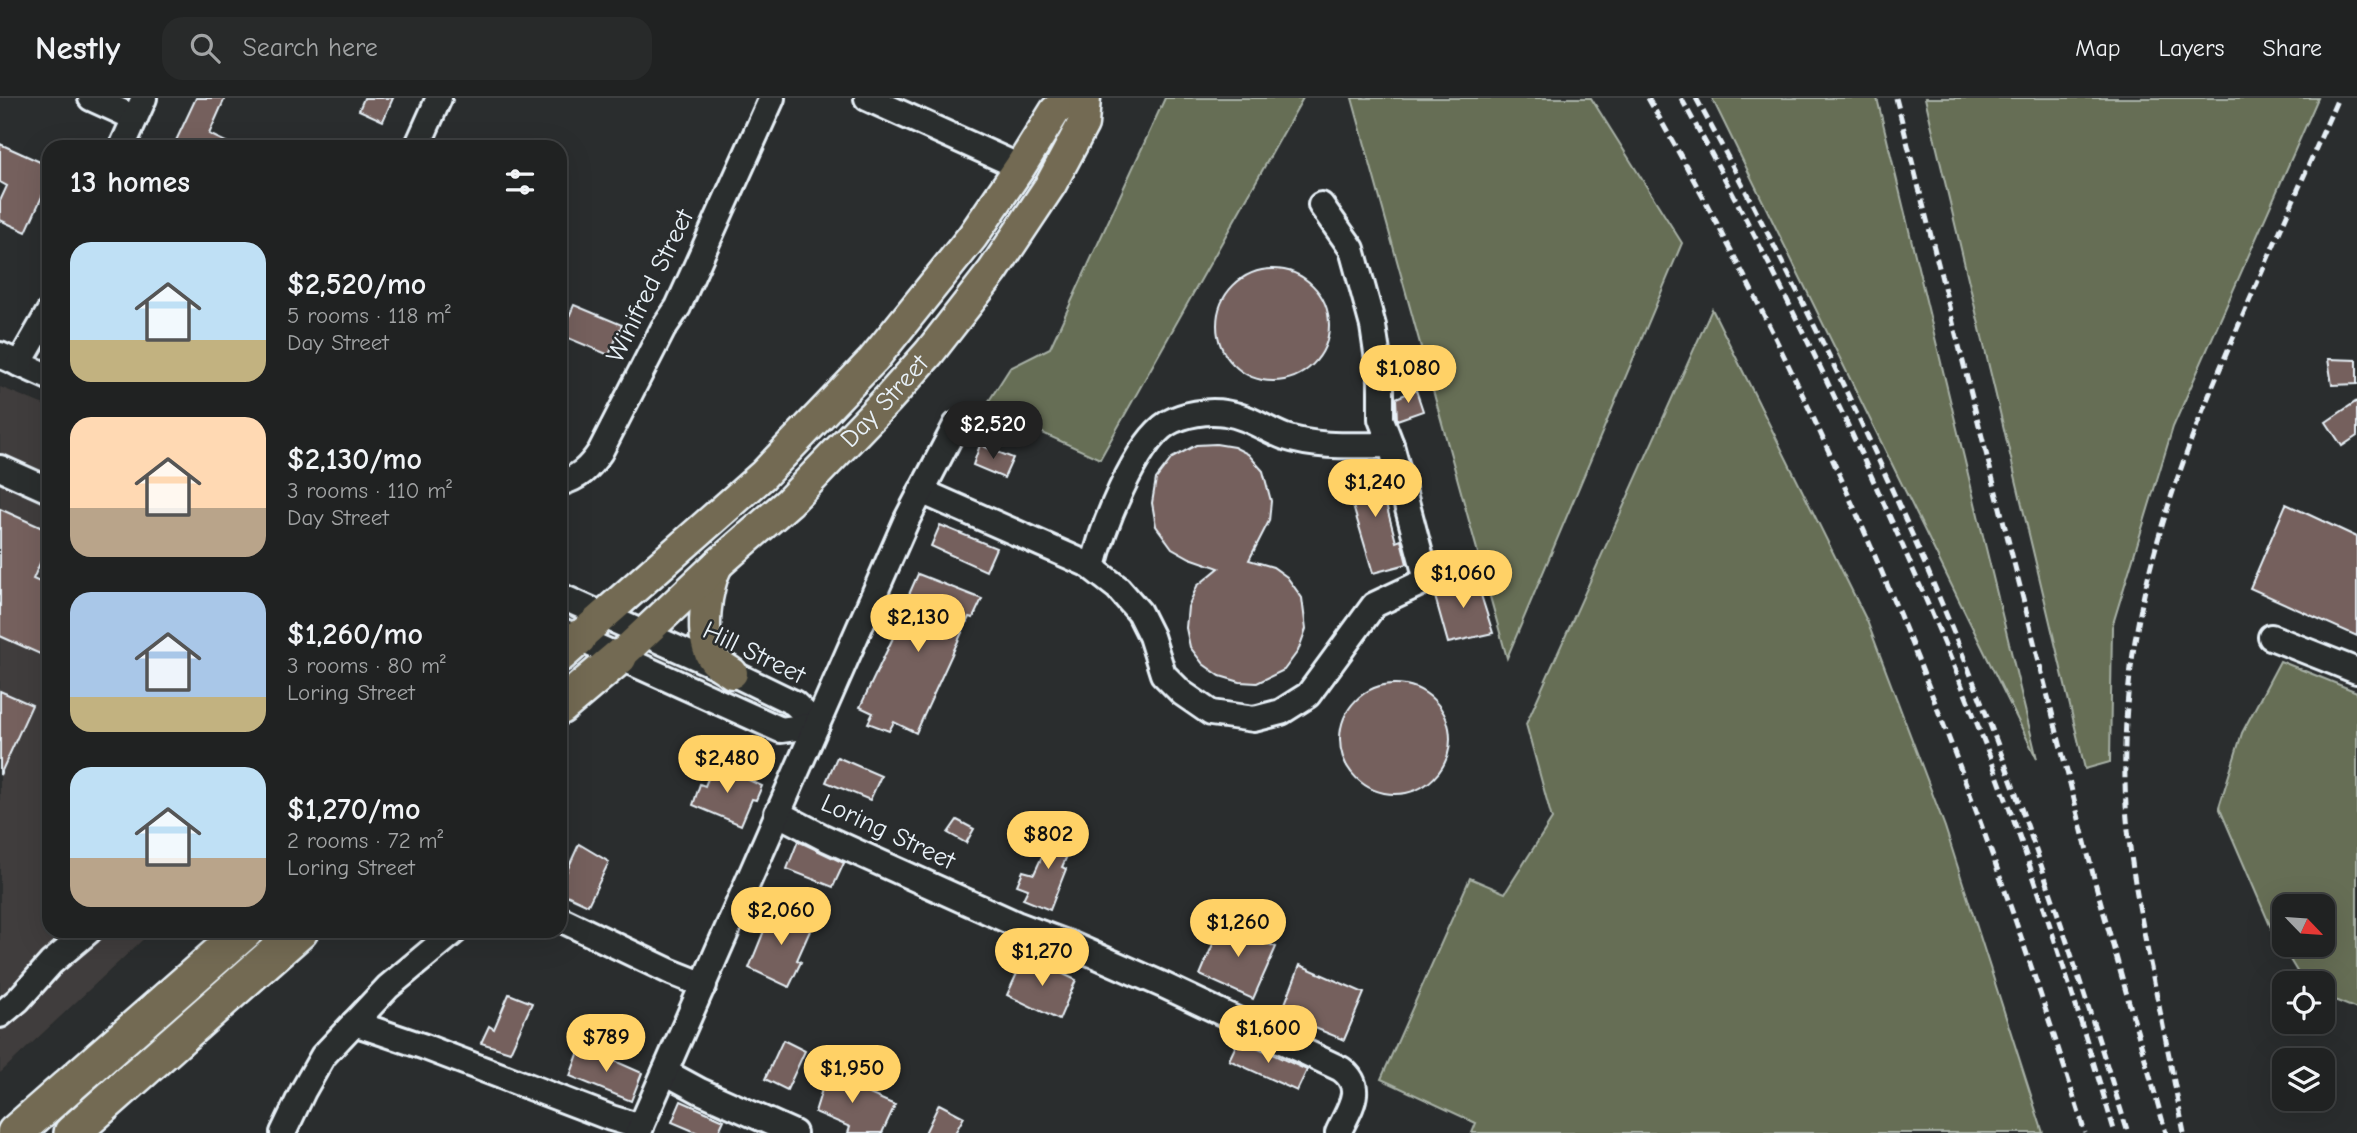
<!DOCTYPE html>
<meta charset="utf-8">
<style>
body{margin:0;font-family:"Comic Neue",sans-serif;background:#282a2a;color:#f1f3f6;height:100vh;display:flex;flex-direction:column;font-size:26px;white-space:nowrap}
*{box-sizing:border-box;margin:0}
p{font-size:23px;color:#a2a4a5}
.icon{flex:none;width:38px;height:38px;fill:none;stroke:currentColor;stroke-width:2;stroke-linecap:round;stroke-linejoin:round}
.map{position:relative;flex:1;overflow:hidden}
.details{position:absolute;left:42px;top:42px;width:525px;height:798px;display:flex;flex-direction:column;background:#202222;border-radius:21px;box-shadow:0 7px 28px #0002,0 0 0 2px #3d3f40}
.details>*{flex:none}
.needle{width:46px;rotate:115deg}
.controls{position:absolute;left:2272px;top:796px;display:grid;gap:14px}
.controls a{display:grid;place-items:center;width:63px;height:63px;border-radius:14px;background:#202222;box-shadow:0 7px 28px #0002,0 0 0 2px #3d3f40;font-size:35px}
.price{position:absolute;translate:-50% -60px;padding:0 16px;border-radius:24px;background:#ffd166;color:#111;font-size:23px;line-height:46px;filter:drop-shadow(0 2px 4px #0008)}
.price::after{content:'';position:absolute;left:50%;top:42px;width:21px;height:16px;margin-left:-10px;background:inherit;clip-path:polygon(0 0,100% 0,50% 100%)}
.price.active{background:#222;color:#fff}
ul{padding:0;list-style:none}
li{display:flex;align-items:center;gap:21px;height:175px;padding:0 28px}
li span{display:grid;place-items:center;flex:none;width:196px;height:140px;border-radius:21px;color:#555}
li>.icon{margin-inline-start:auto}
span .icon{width:84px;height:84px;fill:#fffc;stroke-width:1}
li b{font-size:30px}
h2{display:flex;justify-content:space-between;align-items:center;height:84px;padding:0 28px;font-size:30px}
header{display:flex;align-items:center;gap:42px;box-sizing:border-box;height:98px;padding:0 35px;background:#202222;border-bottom:2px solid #3d3f40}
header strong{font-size:33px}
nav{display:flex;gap:38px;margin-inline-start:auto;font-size:24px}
.search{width:490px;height:63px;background:#282a2a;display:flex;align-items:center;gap:18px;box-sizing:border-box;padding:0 24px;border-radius:21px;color:#a2a4a5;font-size:26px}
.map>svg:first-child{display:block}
.built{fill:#403d3c}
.green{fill:#666e54;stroke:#a7b0a6;stroke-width:2;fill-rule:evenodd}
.building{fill:#74615d;stroke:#e8f1f8;stroke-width:2}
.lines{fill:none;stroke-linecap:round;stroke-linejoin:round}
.minor-casing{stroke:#e8f1f8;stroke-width:30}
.major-casing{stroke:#e8f1f8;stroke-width:35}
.highway-casing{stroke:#e8f1f8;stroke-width:40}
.minor{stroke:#2a2d2e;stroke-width:24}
.major{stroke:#736b52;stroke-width:30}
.highway{stroke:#736b52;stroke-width:35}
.rail{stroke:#e8f1f8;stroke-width:5;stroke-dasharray:10 5;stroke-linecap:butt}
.labels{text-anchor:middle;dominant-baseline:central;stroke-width:5;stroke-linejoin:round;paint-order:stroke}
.street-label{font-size:26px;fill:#e8f1f8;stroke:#2a2d2e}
</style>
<header>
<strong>Nestly</strong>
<div class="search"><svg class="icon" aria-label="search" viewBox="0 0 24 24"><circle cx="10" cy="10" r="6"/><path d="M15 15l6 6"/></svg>Search here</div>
<nav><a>Map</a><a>Layers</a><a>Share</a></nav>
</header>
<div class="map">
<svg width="2357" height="1035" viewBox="0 0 2357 1035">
<rect width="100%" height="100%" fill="#2a2d2e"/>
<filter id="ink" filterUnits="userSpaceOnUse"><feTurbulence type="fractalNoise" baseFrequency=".0143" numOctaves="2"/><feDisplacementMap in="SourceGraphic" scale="14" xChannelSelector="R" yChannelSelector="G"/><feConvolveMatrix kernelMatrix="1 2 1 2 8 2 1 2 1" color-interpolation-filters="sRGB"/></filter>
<g filter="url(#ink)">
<path class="built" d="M0,289L49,309V833H152L0,975Z"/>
<g class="green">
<path d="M1165,0H1303L1100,361L985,309L1010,270L1050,250Z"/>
<path d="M1352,0H1591L1682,145L1507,560Z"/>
<path d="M1712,0H1877L2037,661Z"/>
<path d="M1925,0H2318L2173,329L2112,529L2110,664L2085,671Z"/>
<path d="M1712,211L1867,523L1945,729L2043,1035H1472L1476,1025L1381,981L1470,780L1505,795L1552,721L1526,626Z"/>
<path d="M2280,563L2357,594V911L2322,897V886L2304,885L2272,832L2219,709L2242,635ZM2284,808H2322V847H2284Z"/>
</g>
<g class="building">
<path d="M196,0H225L209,36L236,49H173Z"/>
<path d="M364,0H393L383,23L359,12Z"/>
<path d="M0,46L49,68V83L26,134L0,122V103L7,88L0,84Z"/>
<circle cx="1273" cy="227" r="56"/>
<path d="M574,207L622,227L609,257L561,237Z"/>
<path d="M2328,261L2357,262V286L2332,287Z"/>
<path d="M1416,292L1423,313L1397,322L1396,300Z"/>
<path d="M2357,303V338L2342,348L2326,324Z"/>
<path d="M1216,346L1234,349L1248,356L1263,373L1271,403L1269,423L1249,462L1273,469L1287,479L1302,500L1306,531L1298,553L1284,572L1257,585L1240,584L1220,578L1203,566L1190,549L1186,530L1188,509L1197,488L1219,470L1190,460L1172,450L1156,428L1152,405L1156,381L1172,360L1196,347Z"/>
<path d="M980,347L1013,360L1004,380L973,367Z"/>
<path d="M1380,368L1387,389L1382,391L1396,444L1401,442L1407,466L1373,475L1344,378Z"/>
<path d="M2286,406L2357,439V538L2250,490Z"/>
<path d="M0,411L49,433V445L33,481L49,488V560L0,538Z"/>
<path d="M940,427L996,450L986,473L931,448Z"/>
<path d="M918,476L982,501L973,520L969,519L916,635L894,624L889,633L868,625L873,615L860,609L902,521L899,519Z"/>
<path d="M1475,478L1493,535L1448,545L1434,495L1440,488Z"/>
<circle cx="1395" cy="641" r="55"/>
<path d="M0,593L32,607L0,677Z"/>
<path d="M837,659L881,678L870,702L826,684Z"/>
<path d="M714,666L762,688L756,702L752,701L741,727L693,707L700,686L705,688Z"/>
<path d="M957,722L974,731L966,745L948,735Z"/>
<path d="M1059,725L1074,731L1067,750L1070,751L1062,769L1066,771L1050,812L1023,801L1028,791L1017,787L1023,773L1034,776L1049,743L1052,744Z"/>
<path d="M798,743L844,765L833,789L787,771Z"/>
<path d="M579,746L609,764L588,807L560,794V788Z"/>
<path d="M774,808L813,826L797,862L801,864L789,889L749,870Z"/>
<path d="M1235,816L1248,824L1243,835L1276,849L1253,901L1200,877L1218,834L1224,836Z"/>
<path d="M1025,858L1076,882L1059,922L1007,897Z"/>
<path d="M1300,867L1364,895L1344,942L1281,916Z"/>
<path d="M509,896L532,905L510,954L481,945L489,928L494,931Z"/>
<path d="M1239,941L1307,972L1297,993L1229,962Z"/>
<path d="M783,942L805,953L787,992L765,981Z"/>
<path d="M581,948L642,975L631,1003L570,978Z"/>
<path d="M829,969L854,979L851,988L895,1007L882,1035H848L850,1029L815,1014Z"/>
<path d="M681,1003L724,1022L718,1035H698L672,1024Z"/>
<path d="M939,1006L964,1019L955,1035H925Z"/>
</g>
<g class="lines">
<defs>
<g id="minor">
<path d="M91,0L135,20"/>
<path d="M867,0L1020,69"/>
<path d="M122,49L144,0"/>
<path d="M417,49L439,0"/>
<path d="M1321,107L1352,151L1373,228L1381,282V321L1391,347"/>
<path d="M0,257L49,279"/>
<path d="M19,266L49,214"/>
<path d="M0,370L49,392"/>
<path d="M560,385C579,380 589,370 600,354L663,231L678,209L772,0"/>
<path d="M921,393L1087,466L1118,490L1139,514L1151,538L1163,576L1182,595L1211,615L1254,621L1281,614L1308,597L1374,507L1427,482L1391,347C1356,347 1318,350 1285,339C1264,331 1248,318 1225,315C1208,312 1184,316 1168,325C1135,345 1101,433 1093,470"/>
<path d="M560,498L732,575L794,605L817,627"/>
<path d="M560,532L781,632L817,627"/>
<path d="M2271,539L2357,573"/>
<path d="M777,715L823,739L1016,826L1072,847L1163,887L1341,971C1367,990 1348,1012 1338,1035"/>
<path d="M560,821L671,874L704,887"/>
<path d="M0,917L18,902L51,865L89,833"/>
<path d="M354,925L425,949L611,1020L641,1029"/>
<path d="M665,974L700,993L794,1035"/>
<path d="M283,1035L303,993L323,958L388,889L455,833"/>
<path d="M638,1035L907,421L956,327"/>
</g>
<g id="major">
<path d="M718,466C706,486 698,542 714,562C718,567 727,571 732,575"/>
<path d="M578,540L763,377L873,262L972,139L1020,69L1055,13L1071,0"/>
<path id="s1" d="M619,559L718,466L789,404L888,301L929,255L993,173L1051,86L1083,26L1085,0"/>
</g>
<g id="highway">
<path d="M560,556L578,540"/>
<path d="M560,609L619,559"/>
<path d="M15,1035L245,833"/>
<path d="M72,1035L300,833"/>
</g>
</defs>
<use href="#minor" class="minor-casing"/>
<use href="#major" class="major-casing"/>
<use href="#highway" class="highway-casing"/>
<use href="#minor" class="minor"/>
<use href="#major" class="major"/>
<use href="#highway" class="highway"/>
<g class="rail">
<path d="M1648,0C1835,326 1974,677 2085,1035"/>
<path d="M1681,0C1794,205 1894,416 1980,633C2032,765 2074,900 2115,1035"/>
<path d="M1696,0C1807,205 1910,415 1993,634C2043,766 2086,900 2128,1035"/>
<path d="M1896,0L2095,784L2166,1035"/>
<path d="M2184,1035C2173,978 2162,921 2150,865C2138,804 2126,744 2125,682C2121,505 2181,358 2251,199C2280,133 2309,66 2338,0"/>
</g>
</g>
</g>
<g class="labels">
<g class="street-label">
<text transform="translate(650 188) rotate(-64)">Winifred Street</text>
<text stroke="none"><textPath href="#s1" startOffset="369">Day Street</textPath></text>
<text transform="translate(754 555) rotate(26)">Hill Street</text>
<text transform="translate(888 734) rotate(25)">Loring Street</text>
</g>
</g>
</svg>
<div class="controls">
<a><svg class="needle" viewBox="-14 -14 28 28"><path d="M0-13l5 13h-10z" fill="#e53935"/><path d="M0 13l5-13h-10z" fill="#a2a4a5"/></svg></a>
<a><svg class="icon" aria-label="locate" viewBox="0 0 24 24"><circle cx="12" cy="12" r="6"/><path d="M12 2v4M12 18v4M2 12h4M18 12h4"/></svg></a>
<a><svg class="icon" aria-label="layers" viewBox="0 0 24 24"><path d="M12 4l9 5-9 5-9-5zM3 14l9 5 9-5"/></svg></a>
</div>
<b class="price" style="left:1408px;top:307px">$1,080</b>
<b class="price active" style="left:993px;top:363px">$2,520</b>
<b class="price" style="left:1375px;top:421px">$1,240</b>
<b class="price" style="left:1463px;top:512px">$1,060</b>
<b class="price" style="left:918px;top:556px">$2,130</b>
<b class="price" style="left:727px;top:697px">$2,480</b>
<b class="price" style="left:1048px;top:773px">$802</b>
<b class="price" style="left:781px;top:849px">$2,060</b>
<b class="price" style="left:1238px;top:861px">$1,260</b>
<b class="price" style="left:1042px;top:890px">$1,270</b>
<b class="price" style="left:1268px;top:967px">$1,600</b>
<b class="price" style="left:606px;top:976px">$789</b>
<b class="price" style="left:852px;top:1007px">$1,950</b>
<section class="details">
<h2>13 homes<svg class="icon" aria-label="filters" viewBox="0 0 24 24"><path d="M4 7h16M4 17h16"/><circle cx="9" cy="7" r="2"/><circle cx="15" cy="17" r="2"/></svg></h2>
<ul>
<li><span style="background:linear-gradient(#bfe0f5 70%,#c2b280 0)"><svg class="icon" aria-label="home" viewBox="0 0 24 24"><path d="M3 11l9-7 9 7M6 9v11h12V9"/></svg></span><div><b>$2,520/mo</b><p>5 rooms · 118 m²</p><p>Day Street</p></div></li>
<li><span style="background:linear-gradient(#ffd9b3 65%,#b9a48a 0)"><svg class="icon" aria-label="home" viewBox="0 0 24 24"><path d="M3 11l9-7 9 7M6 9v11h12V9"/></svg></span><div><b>$2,130/mo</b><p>3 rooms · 110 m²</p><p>Day Street</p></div></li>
<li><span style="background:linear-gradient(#a9c7e8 75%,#c2b280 0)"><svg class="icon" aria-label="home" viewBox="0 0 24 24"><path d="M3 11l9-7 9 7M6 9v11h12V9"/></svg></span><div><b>$1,260/mo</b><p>3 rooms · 80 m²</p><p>Loring Street</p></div></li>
<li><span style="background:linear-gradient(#bfe0f5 65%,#b9a48a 0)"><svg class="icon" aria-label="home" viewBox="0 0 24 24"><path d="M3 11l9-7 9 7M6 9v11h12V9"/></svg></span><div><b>$1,270/mo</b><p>2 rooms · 72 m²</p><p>Loring Street</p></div></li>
</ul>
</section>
</div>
